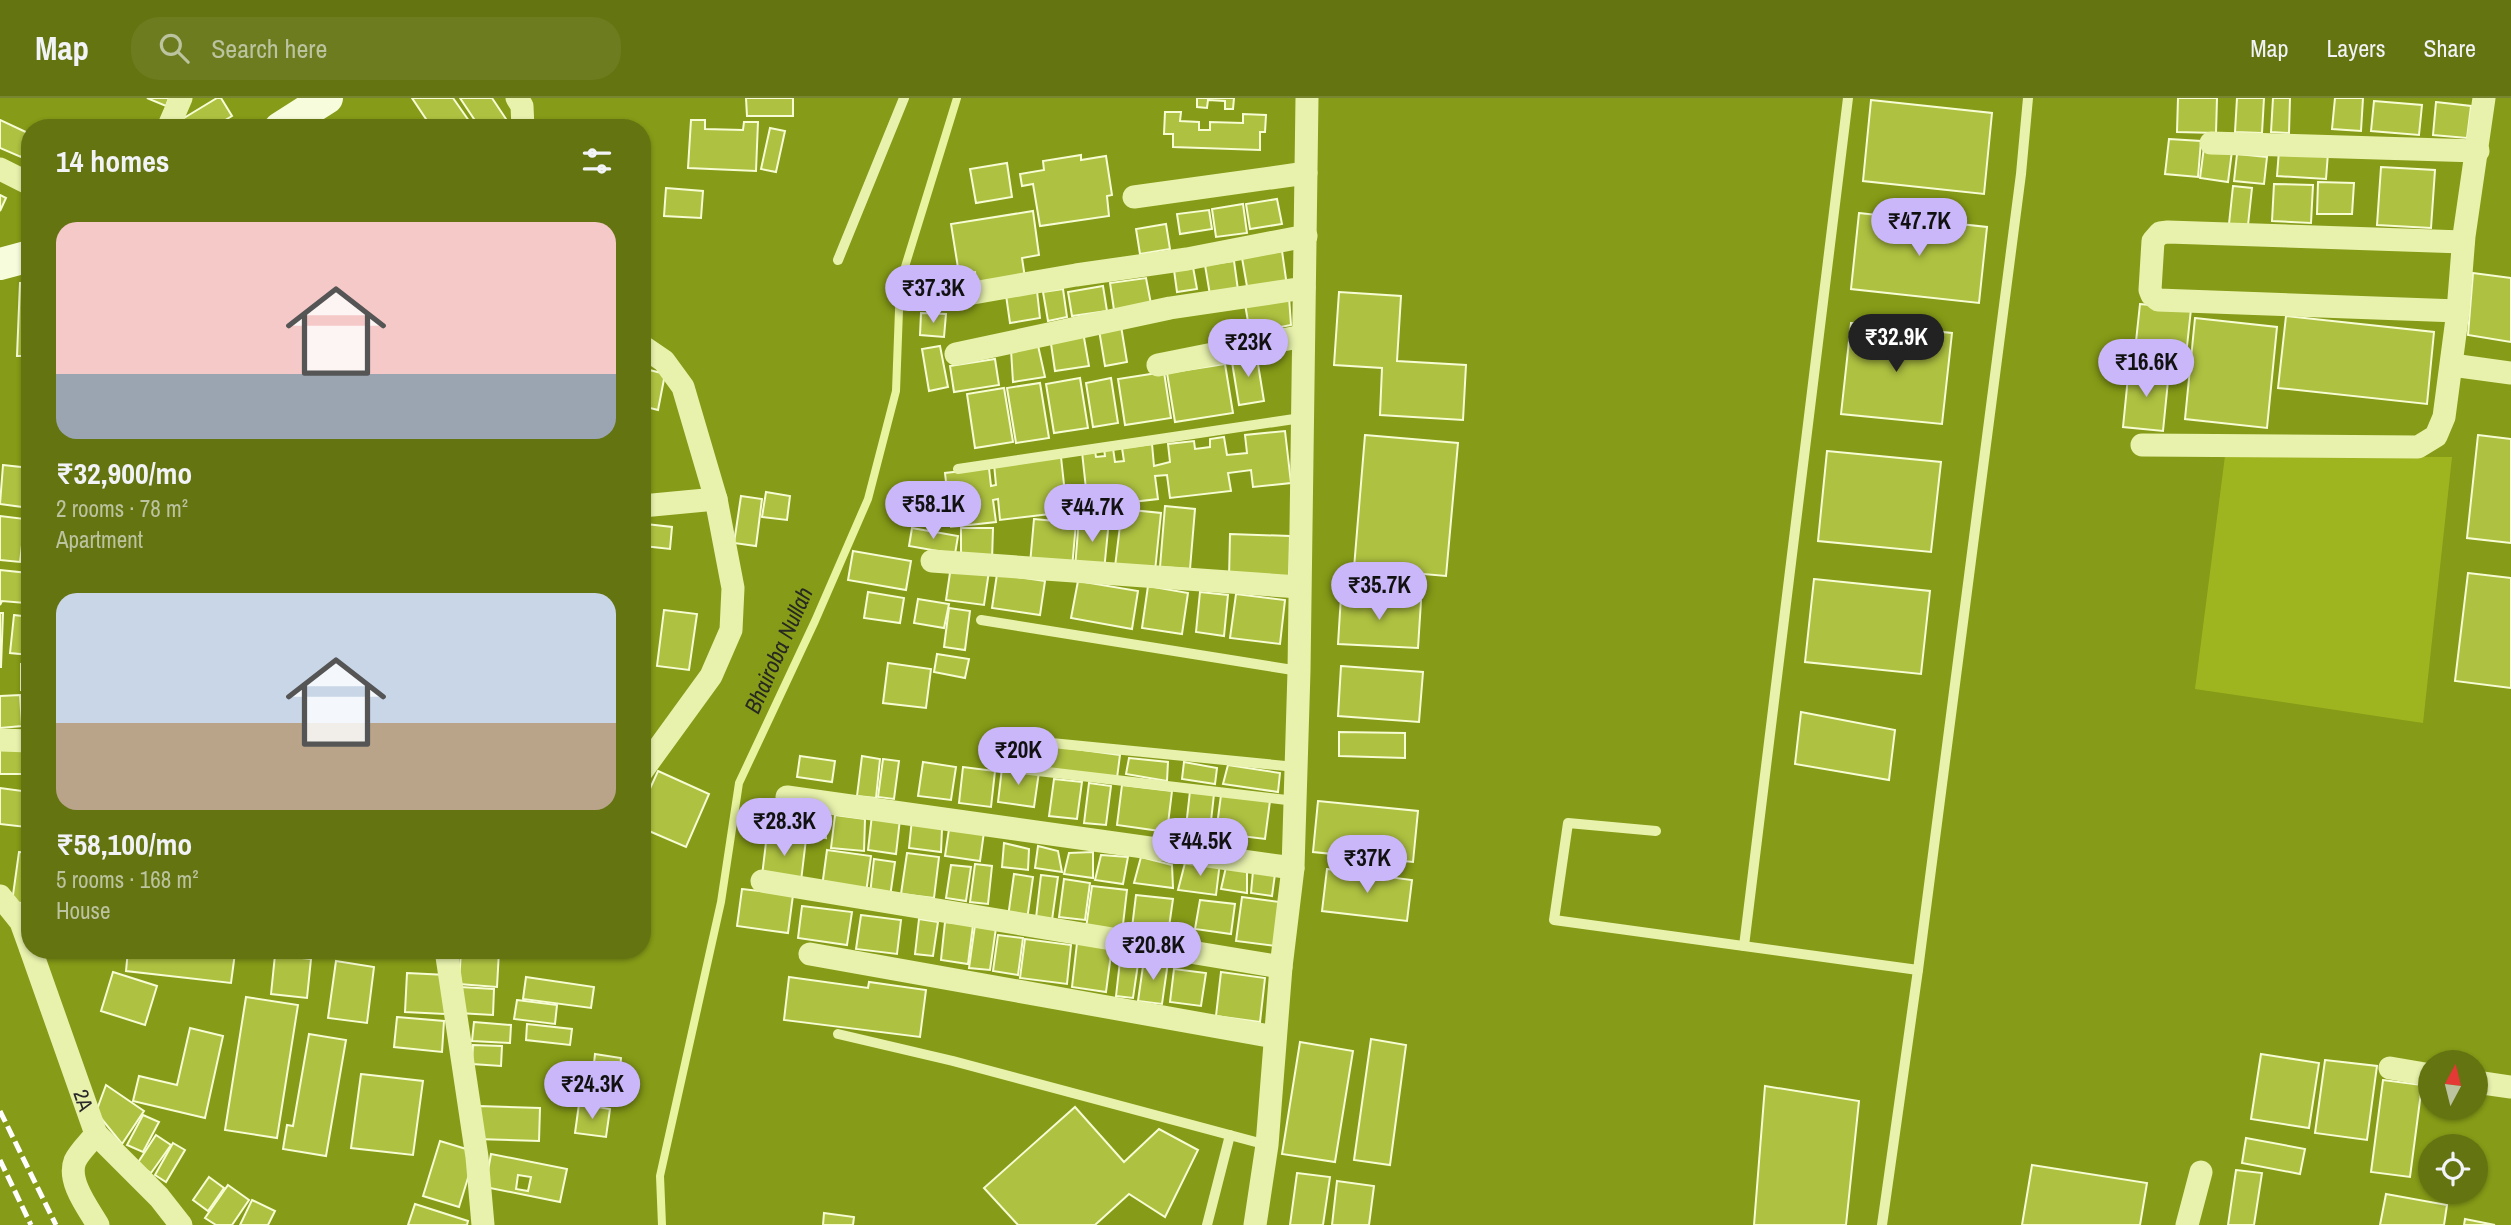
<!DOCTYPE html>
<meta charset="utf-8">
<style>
body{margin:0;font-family:"Archivo Narrow",sans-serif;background:#6c7c1f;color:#f1f3f6;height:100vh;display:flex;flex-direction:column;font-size:26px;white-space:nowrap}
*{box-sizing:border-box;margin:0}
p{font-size:23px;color:#bbc39f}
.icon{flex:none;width:38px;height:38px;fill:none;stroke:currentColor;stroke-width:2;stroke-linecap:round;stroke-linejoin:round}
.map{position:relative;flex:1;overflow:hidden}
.details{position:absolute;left:21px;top:21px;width:630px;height:840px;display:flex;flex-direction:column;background:#647411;border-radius:28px;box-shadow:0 2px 5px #0004}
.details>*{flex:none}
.needle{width:46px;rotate:7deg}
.controls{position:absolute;left:2418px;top:952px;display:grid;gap:14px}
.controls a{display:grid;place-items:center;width:70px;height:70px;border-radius:50%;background:#647411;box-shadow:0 2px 5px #0004;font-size:35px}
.price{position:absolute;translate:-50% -60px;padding:0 16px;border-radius:24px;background:#cab7fa;color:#111;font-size:23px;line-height:46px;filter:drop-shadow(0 2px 4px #0008)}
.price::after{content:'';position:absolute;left:50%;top:42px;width:21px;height:16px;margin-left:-10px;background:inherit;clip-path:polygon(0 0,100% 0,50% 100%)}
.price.on{background:#222;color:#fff}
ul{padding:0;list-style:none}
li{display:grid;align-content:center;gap:14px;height:371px;padding:0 35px}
li span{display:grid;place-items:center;height:217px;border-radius:21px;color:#555}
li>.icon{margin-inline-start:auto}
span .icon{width:126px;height:126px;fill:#fffc;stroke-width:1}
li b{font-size:30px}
h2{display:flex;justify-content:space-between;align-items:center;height:84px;padding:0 35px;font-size:30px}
header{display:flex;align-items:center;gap:42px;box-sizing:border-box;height:98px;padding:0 35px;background:#647411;border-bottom:2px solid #788631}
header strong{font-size:33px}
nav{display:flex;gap:38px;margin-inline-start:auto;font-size:24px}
.search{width:490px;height:63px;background:#6c7c1f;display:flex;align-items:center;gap:18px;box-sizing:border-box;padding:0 24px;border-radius:28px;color:#bbc39f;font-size:26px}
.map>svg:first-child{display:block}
.green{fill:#9fb520}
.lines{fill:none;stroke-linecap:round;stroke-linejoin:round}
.stream{stroke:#e9f4a0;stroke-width:8}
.building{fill:#aec140;stroke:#f7fcd5;stroke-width:2;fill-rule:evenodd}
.service{stroke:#e8f2ad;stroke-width:10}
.minor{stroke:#e8f2ad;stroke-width:23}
.secondary{stroke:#f7fcdc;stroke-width:32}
.rail{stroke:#fff;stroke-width:5;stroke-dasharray:12 5;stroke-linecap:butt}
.labels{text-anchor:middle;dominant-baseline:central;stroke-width:7;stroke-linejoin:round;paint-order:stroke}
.street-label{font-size:21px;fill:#292929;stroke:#869b17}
.water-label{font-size:23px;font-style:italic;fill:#272822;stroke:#869b17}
</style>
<header>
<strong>Map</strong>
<div class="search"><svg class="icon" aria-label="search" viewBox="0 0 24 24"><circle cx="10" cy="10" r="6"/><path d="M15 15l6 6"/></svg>Search here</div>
<nav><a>Map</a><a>Layers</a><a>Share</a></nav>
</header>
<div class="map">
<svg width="2511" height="1127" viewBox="0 0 2511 1127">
<rect width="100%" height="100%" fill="#869b17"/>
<path class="green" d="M2225,358L2452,359L2423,625L2195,591Z"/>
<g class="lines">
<path class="stream" d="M662,1127L660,1078L721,804L739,685L815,523L868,401L896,293L900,185L957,0"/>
</g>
<g class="building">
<path d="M147,0H169L166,8Z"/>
<path d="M217,0H221L232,18L212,30H183L179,23Z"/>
<path d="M412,0H453L474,30H432Z"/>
<path d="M460,0H492L512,30H480Z"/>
<path d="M746,0H793V18H747Z"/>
<path d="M1197,0H1234L1233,11H1225V3L1208,2L1207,10L1197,9Z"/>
<path d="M2178,0H2217L2216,35L2177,34Z"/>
<path d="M2237,0H2264L2262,35L2235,34Z"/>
<path d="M2273,0H2290L2289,35L2271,34Z"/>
<path d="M2335,0H2363L2361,33L2332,31Z"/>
<path d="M1871,2L1992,15L1984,96L1863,83Z"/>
<path d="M2374,3L2422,7L2419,37L2371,33Z"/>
<path d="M2436,4L2471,8L2467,40L2433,37Z"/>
<path d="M1165,14H1181L1180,23L1199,24V32H1210V24L1243,25V16L1266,17L1265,34H1260V52L1173,49V36H1164Z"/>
<path d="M0,22L30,36V41L21,59L0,50Z"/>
<path d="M691,22H705V31L743,32L744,24H758L756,73L688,70Z"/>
<path d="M770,30L785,33L776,74L761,71Z"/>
<path d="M2169,41L2201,43L2198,79L2165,76Z"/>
<path d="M2204,49L2232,53L2228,84L2200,80Z"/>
<path d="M2279,52L2328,55L2326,81L2277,78Z"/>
<path d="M2237,56L2267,59L2264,86L2234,83Z"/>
<path d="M1081,57V62L1106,58L1112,97L1107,98L1109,118L1040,128L1033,86L1022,88L1020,76L1044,72L1043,63Z"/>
<path d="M1007,65L1012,99L976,105L970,71Z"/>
<path d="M2381,69L2435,72L2431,130L2377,127Z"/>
<path d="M2318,84L2354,85L2352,116H2317Z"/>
<path d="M2274,86L2313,87L2311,125L2272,123Z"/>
<path d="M2233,88L2252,90L2248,127L2229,126Z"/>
<path d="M666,90L703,93L701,120L664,118Z"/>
<path d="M0,97L6,100L0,113Z"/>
<path d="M1277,101L1282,126L1250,131L1246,106Z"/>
<path d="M1243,106L1247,135L1216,139L1212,111Z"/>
<path d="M1209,112L1212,131L1180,136L1177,116Z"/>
<path d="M1033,113L1039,157L1022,160L1025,180L977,188L975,174L959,176L951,126Z"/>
<path d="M1859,115L1987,129L1979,205L1851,191Z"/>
<path d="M1166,126L1170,151L1140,156L1136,131Z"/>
<path d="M1282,153L1287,188L1248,194L1242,160Z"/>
<path d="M1234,163L1238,192L1210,197L1205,167Z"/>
<path d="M1193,169L1197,191L1177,194L1174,172Z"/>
<path d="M2473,175L2511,180V244L2468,237Z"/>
<path d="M1146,180L1151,206L1114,212L1110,185Z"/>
<path d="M20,185H30V258H17Z"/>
<path d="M1103,188L1107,213L1072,218L1068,194Z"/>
<path d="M1063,191L1067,219L1048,223L1043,194Z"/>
<path d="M1037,193L1040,220L1010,225L1006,197Z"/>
<path d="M1339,194L1401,198L1397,263L1466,267L1463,322L1380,317L1382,270L1334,267Z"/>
<path d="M1289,199L1291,227L1250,235L1245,206Z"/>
<path d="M2140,206L2191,211L2185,267L2134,262Z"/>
<path d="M921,215L946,216L944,239L920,237Z"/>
<path d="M2286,218L2434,234L2427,306L2278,290Z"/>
<path d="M2195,220L2277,229L2267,330L2185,321Z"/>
<path d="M1851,225L1952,235L1942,326L1841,316Z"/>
<path d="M1121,228L1127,264L1105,268L1099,232Z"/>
<path d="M1083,234L1089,268L1055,273L1050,239Z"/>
<path d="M1037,243L1045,279L1013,284L1011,252Z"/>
<path d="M940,248L948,289L929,293L922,251Z"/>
<path d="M1256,254L1264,303L1239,307L1231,258Z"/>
<path d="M995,261L999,287L954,294L950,268Z"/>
<path d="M1225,266L1233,315L1175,324L1167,275Z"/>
<path d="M2129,269L2169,273L2163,333L2123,329Z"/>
<path d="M642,270L665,276L658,312L642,308Z"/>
<path d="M1164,274L1171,320L1125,327L1118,281Z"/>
<path d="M1080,280L1088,330L1054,335L1046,286Z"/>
<path d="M1111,280L1118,325L1093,329L1086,285Z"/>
<path d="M1040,285L1049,340L1016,345L1007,290Z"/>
<path d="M1004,290L1013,344L975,350L967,296Z"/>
<path d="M1285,333L1291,385L1253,389L1251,372L1228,375L1231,393L1170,400L1167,377L1155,378L1158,401L1088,409L1082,354L1095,353L1096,359L1105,358L1104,351L1113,350L1115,364L1124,363L1122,350L1152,346L1154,368L1170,364L1168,346L1194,343L1195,351L1210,349V341L1224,339L1227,357L1247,355L1245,337Z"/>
<path d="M1365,337L1458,345L1446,478L1354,470Z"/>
<path d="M2478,337L2511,341V445L2467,440Z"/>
<path d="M1827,353L1941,364L1931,454L1818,443Z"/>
<path d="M1061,359L1067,414L1000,422L998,401L993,402L996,424L951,429L945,375L989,370L991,388L996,387L994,366Z"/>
<path d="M3,367L30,370V410L0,406Z"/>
<path d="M766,394L790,398L787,422L762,419Z"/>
<path d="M741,398L762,401L756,448L734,445Z"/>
<path d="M1165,408L1195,411L1190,471L1160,469Z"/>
<path d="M1122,411L1161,415L1155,473L1115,469Z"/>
<path d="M0,418L25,421L20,464L0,462Z"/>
<path d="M27,418H30V448H24Z"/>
<path d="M1079,420L1109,422L1104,473L1075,470Z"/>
<path d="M1034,421L1076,425L1072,470L1030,466Z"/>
<path d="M646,426L672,429L670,451L644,448Z"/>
<path d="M912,430L958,438L955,456L909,448Z"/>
<path d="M961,430H993L992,462H961Z"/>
<path d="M1230,436L1290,438L1289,481L1229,480Z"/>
<path d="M853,453L911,463L906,492L848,482Z"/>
<path d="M951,468L989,473L984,507L946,502Z"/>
<path d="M0,472L28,475L25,505L2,503L0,507Z"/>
<path d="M2468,475L2511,480V590L2455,583Z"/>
<path d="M997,476L1045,483L1040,517L992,510Z"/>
<path d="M1814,481L1930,493L1921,576L1805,564Z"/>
<path d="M1078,483L1138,493L1132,531L1071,520Z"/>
<path d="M1148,488L1188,495L1182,536L1142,530Z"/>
<path d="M868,494L904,500L900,525L864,520Z"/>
<path d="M1200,494L1228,497L1224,538L1196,534Z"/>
<path d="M1236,496L1285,502L1280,546L1230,540Z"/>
<path d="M1341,498L1421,503L1418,550L1338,546Z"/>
<path d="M918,501L949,506L944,530L914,525Z"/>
<path d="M949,510L970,513L965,552L944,549Z"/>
<path d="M664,512L697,516L689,572L657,568Z"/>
<path d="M0,515H3L1,569H0Z"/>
<path d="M14,517L30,519V557L10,555Z"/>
<path d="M937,556L969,561L965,580L934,574Z"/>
<path d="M888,565L931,571L926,610L883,605Z"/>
<path d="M21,566H30V593L21,592Z"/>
<path d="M1341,568L1423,574L1419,624L1338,618Z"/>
<path d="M20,597L22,628L0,630V598Z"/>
<path d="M1801,614L1895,632L1889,682L1795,666Z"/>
<path d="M1339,634L1405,635V660L1339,658Z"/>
<path d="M995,643L1029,648L1026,668L992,664Z"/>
<rect x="0" y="647" width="30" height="29"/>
<path d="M1045,647L1120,657L1117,680L1042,670Z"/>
<path d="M800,658L835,663L832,684L797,679Z"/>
<path d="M862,658L880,661L876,700L857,698Z"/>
<path d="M1129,660L1168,664L1167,683L1126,676Z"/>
<path d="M883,661L899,663L894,701L878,699Z"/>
<path d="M923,664L956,669L951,702L918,698Z"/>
<path d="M1184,664L1217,670L1215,686L1182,681Z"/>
<path d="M1228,667L1280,675L1278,694L1223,686Z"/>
<path d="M963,669L995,673L991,709L959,705Z"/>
<path d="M1002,670L1039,674L1034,709L998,704Z"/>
<path d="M658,673L709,696L686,749L642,730V708Z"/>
<path d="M1054,681L1082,684L1077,721L1049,718Z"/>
<path d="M1089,685L1111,688L1106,727L1084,725Z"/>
<path d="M1122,687L1172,693L1167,734L1117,727Z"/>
<path d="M0,690L30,694L26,729L0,726Z"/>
<path d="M1190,693L1214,696L1209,741L1185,738Z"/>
<path d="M1221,697L1270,703L1265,741L1216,735Z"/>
<path d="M1318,703L1418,713L1413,764L1313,754Z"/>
<path d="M788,710L826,713V740L782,734Z"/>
<path d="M835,717L865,721L864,753L831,750Z"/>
<path d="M872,717L900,721L896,756L868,752Z"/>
<path d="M912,721L942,731L941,754L909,750Z"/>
<path d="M29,730H30V752H25Z"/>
<path d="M949,731L984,734L980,763L945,758Z"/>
<path d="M767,736L806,741L801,783L762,778Z"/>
<path d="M1004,745L1029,751L1028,772L1002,769Z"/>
<path d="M1038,748L1058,753L1062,774L1035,770Z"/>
<path d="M827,752L871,758L866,795L822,789Z"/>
<path d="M19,754L30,755V806L12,804Z"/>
<path d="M1093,754V780L1064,776L1069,755Z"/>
<path d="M907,755L939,759L934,800L901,796Z"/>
<path d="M1101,757L1128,759L1123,786L1095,782Z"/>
<path d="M1141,759L1172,767L1173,790L1134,785Z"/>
<path d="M874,761L895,764L890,799L870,796Z"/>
<path d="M1220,764L1216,797L1178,792L1185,765Z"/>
<path d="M975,766L992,768L988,806L970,804Z"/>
<path d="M951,767L971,769L966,803L946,800Z"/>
<path d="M1226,769H1247V795L1221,791Z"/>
<path d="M1327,771L1412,782L1407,823L1322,813Z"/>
<path d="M1253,773L1275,776L1272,798L1251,795Z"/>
<path d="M1014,776L1033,779L1027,822L1008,819Z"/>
<path d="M1041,777L1058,779L1052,822L1036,820Z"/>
<path d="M1064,781L1090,785L1085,822L1059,819Z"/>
<path d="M1092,788L1127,792L1122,835L1086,830Z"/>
<path d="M742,791L793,797L788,835L737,828Z"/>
<path d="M1136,797L1173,801L1167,843L1131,838Z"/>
<path d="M1242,799L1280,804L1275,848L1236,843Z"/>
<path d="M1200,802L1235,806L1231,836L1195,831Z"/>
<path d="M802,808L852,814L847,847L798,840Z"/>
<path d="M861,817L901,822L897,856L856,851Z"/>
<path d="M919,821L938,824L933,858L915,856Z"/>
<path d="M945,824L973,827L968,866L941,862Z"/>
<path d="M975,827L996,830L990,872L969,870Z"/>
<path d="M998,837L1023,840L1018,877L993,873Z"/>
<path d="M1025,841L1071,847L1067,886L1020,880Z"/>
<path d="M1077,845L1112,849L1106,894L1072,889Z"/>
<path d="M128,852H212L235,855L231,885L126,873Z"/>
<path d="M461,852L499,853L497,889L459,886Z"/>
<path d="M275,857L311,861L307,900L271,896Z"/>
<path d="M1144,861L1168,864L1162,906L1138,903Z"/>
<path d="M336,863L374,869L367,925L328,920Z"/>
<path d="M1120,863L1138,866L1133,900L1116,898Z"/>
<path d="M1174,871L1206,875L1201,908L1170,904Z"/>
<path d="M113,874L157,888L145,927L101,913Z"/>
<path d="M1221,874L1265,880L1260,924L1216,918Z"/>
<path d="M407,875L447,877L445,916L405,914Z"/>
<path d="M526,879L594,889L591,910L523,901Z"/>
<path d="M789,879L868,890L869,884L926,892L920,939L784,922Z"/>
<path d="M460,889L494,891L493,917L458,915Z"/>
<path d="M246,899L298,907L277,1040L225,1032Z"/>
<path d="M517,902L557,907L555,926L514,921Z"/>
<path d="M397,919L444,923L442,954L394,949Z"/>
<path d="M474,924L511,927L510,945L472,943Z"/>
<path d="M527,926L572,931L570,947L526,942Z"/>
<path d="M190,930L223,938L205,1020L133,1003L139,978L177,987Z"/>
<path d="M309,936L346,942L326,1058L283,1051L287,1027L293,1028Z"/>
<path d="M1371,941L1406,947L1390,1067L1354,1062Z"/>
<path d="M1300,944L1353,953L1335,1064L1282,1056Z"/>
<path d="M473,947L502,948L501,968L472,966Z"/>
<path d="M595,956L621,960L617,996L591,993Z"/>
<path d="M2261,956L2319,965L2309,1030L2251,1021Z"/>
<path d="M2325,962L2377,968L2367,1042L2315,1035Z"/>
<path d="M361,976L423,983L413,1057L351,1050Z"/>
<path d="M2383,982L2422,987L2410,1079L2371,1074Z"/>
<path d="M106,987L144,1013L122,1046L96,1014Z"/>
<path d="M1765,988L1859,1003L1846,1127H1754Z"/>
<path d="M579,1006L610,1011L606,1039L575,1035Z"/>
<path d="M478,1008L540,1010L539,1043L476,1041Z"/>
<path d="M1075,1009L1124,1064L1159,1031L1198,1052L1165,1119L1129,1096L1095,1127H1018L984,1090Z"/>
<path d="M143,1017L159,1024L143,1054L127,1047Z"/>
<path d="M156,1037L171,1047L151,1075L137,1066Z"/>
<path d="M2246,1040L2305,1051L2300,1076L2242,1065Z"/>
<path d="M440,1043L476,1054L459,1109L423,1098Z"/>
<path d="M173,1045L185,1052L166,1084L155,1077Z"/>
<path d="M491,1056L567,1071L560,1104L485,1089ZM518,1077L531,1079L528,1093L516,1091Z"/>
<path d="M2032,1067L2147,1085L2140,1127H2022Z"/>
<path d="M2236,1072L2262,1075L2254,1127H2228Z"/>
<path d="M1297,1075L1330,1079L1323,1127H1290Z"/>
<path d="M209,1079L224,1090L208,1113L193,1102Z"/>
<path d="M1337,1083L1374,1088L1369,1127H1332Z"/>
<path d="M228,1087L249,1102L232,1127H216L205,1120Z"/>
<path d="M2386,1096L2447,1107L2444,1127H2380Z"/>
<path d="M252,1102L275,1113L268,1127H240Z"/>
<path d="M415,1106L468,1123L467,1127H408Z"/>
<path d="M824,1115L854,1119L853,1127H823Z"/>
<path d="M2465,1121L2495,1127H2464Z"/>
</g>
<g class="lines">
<g class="service">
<path d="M838,162L904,0"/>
<path d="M958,371L1301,320"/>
<path d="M981,522L1299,573"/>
<path d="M990,639L1296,669"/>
<path d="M996,668L1295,703"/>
<path d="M1656,733L1568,725L1554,822L1918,872"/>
<path d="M1744,848L1848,0"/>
<path d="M838,936L953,963L1267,1047"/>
<path d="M1207,1127L1230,1037"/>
<path d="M1882,1127L1918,872L2021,76L2028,0"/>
</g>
<g class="minor">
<path d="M517,0L522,8L523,30"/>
<path d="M168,30L181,0"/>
<path d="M2211,45L2478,53"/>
<path d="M0,71L30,86"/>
<path d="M1134,99L1306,75"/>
<path d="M956,198L1076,177L1187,161L1306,138"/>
<path d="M2458,213L2158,202L2152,197L2150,192L2153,143L2160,135L2168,134L2463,144"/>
<path d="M642,248L664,263L683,289L716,401L733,490L731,532L711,578L642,673"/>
<path d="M956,256L1170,210L1304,190"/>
<path d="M1158,267L1303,238"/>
<path d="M2452,267L2511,275"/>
<path d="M2142,347L2418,349L2436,338L2444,319L2458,213L2464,138L2484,0"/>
<path d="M642,408L716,401"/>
<path d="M932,463L1299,489"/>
<path d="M0,642L30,643"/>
<path d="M787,699L1293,770"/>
<path d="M762,783L1281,869"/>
<path d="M0,798L21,824L30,849"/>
<path id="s1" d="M31,852L96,1036L159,1099L181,1127"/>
<path d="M446,852L477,1059L483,1127"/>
<path d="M810,856L1275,939"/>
<path d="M2390,970L2431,977"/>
<path d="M2476,984L2511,989"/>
<path d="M96,1036C90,1044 79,1054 75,1063C67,1083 88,1110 98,1127"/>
<path d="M1255,1127L1267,1047L1281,869L1293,770L1299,573L1307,0"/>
<path d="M2187,1127L2201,1074"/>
</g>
<g class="secondary">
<path d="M280,30L327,0"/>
<path d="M0,166L30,158"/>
</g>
<g class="rail">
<path d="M0,1013L56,1127"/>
<path d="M0,1062L31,1127"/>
</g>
</g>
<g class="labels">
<g class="street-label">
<text stroke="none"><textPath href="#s1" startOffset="159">2A</textPath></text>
</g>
<g class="water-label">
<text transform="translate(778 552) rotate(-66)">Bhairoba Nullah</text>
</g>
</g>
</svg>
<div class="controls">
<a><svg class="needle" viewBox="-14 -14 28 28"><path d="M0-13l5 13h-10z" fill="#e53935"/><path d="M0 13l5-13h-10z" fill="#bbc39f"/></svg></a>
<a><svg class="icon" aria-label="locate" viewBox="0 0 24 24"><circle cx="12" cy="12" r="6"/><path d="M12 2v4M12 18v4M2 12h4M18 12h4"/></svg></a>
</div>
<b class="price" style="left:1919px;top:160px">₹47.7K</b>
<b class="price" style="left:933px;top:227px">₹37.3K</b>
<b class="price on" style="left:1896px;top:276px">₹32.9K</b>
<b class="price" style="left:1248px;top:281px">₹23K</b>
<b class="price" style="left:2146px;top:301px">₹16.6K</b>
<b class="price" style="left:933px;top:443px">₹58.1K</b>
<b class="price" style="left:1092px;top:446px">₹44.7K</b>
<b class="price" style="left:1379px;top:524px">₹35.7K</b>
<b class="price" style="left:1018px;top:689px">₹20K</b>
<b class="price" style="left:784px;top:760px">₹28.3K</b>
<b class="price" style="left:1200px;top:780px">₹44.5K</b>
<b class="price" style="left:1367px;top:797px">₹37K</b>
<b class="price" style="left:1153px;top:884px">₹20.8K</b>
<b class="price" style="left:592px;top:1023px">₹24.3K</b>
<section class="details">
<h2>14 homes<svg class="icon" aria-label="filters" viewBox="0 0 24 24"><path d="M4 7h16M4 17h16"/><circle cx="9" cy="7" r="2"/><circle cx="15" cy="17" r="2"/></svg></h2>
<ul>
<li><span style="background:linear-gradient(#f6c9c9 70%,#9aa5b1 0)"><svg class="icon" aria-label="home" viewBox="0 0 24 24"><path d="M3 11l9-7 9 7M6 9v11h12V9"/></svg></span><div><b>₹32,900/mo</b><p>2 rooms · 78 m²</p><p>Apartment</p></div></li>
<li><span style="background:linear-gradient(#c9d6e8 60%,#b9a48a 0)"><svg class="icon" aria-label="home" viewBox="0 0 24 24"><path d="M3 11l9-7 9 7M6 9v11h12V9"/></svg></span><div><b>₹58,100/mo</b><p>5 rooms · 168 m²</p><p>House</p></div></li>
</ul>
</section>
</div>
